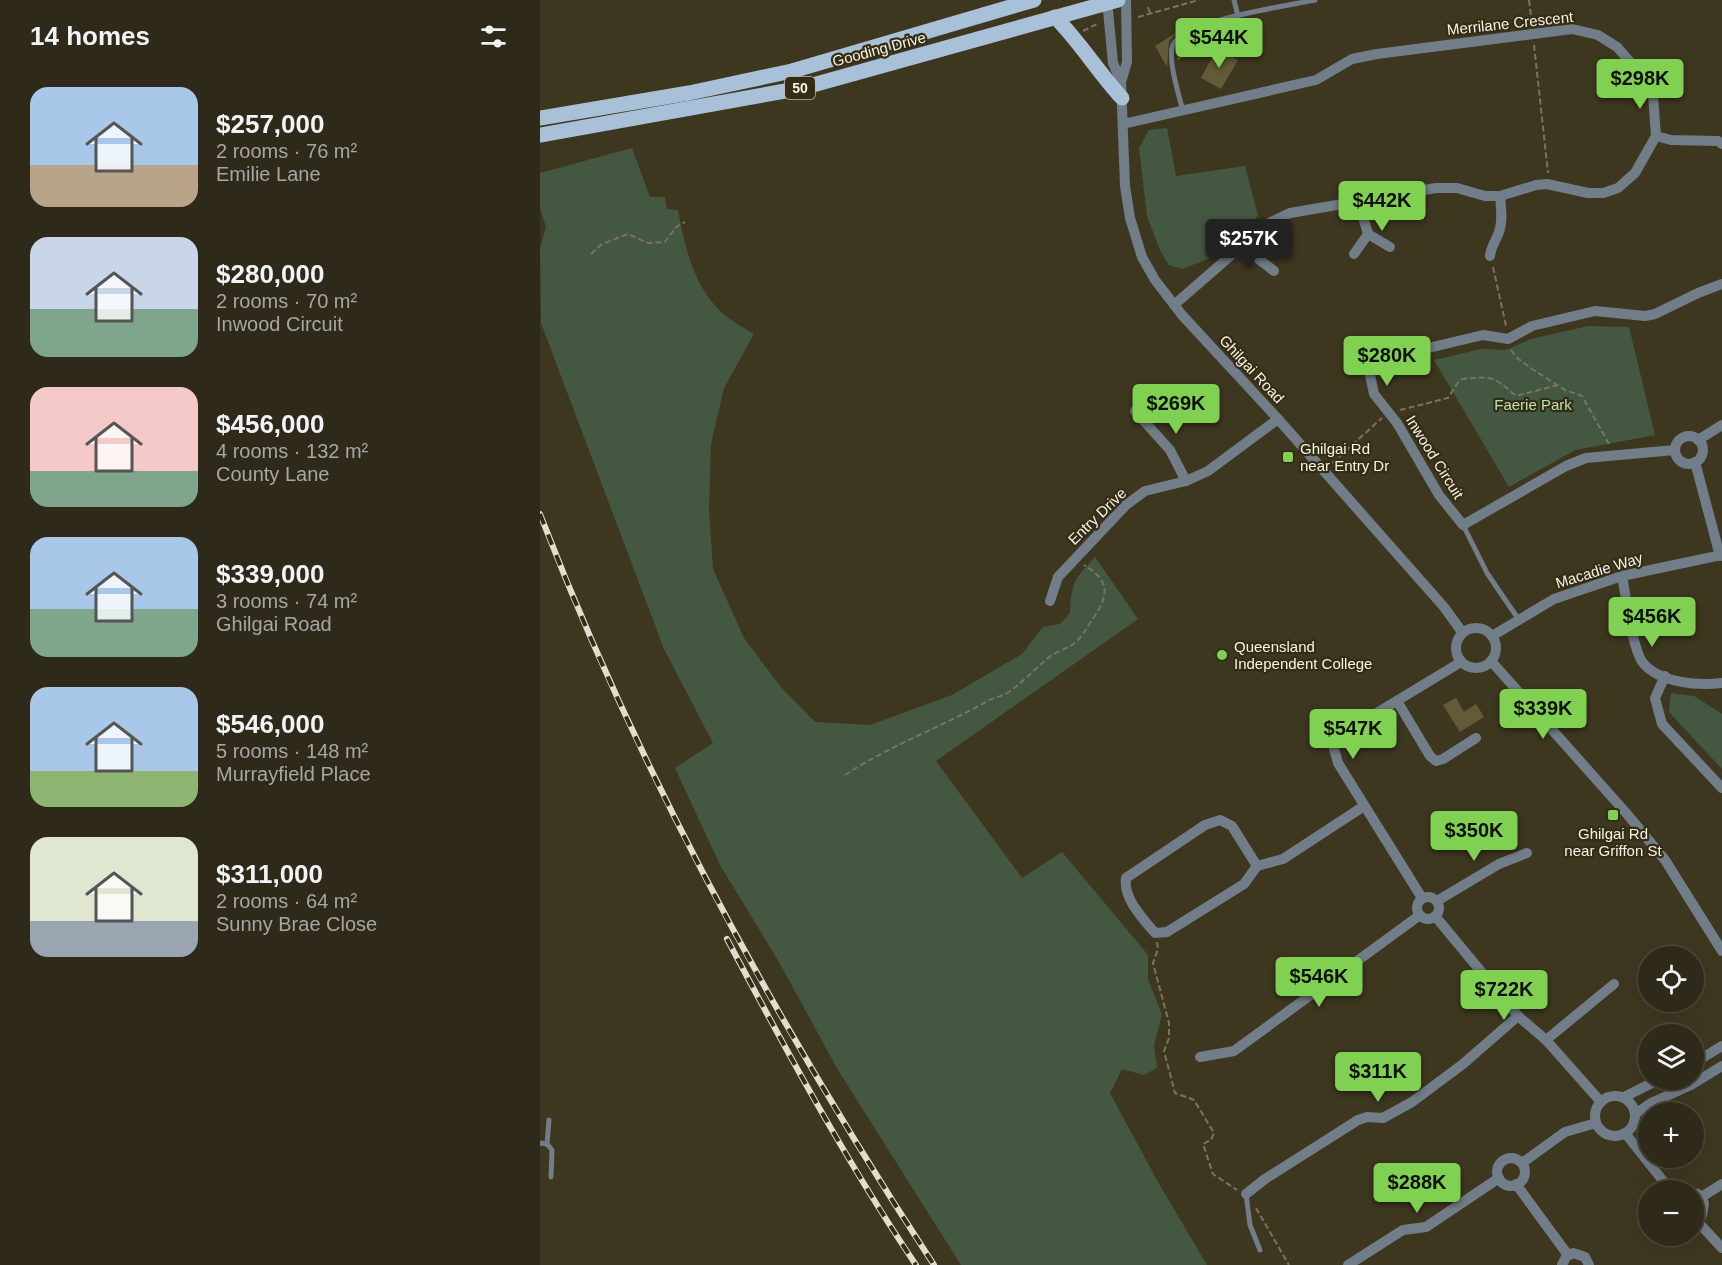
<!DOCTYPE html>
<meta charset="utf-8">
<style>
body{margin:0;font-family:Arial,sans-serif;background:#3a3525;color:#f1f3f6;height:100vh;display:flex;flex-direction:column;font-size:22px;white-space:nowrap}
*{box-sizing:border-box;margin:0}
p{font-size:20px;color:#a7a6a2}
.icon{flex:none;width:33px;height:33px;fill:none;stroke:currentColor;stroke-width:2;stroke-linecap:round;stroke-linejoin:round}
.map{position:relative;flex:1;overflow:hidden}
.side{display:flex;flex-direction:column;background:#2e2918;width:540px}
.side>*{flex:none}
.fabs{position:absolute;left:1098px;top:946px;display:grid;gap:12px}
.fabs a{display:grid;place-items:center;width:66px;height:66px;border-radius:50%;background:#2e2918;box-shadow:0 6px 24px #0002,0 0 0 2px #494537;font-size:30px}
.price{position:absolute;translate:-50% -51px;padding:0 14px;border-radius:6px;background:#80d051;color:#111;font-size:20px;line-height:39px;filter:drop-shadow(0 2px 3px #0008)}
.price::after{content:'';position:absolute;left:50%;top:36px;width:18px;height:14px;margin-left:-9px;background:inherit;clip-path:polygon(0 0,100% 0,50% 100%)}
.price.active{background:#222;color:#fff}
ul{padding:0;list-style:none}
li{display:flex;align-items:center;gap:18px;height:150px;padding:0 30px}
li span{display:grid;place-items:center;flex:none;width:168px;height:120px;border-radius:18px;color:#555}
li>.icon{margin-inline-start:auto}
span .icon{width:72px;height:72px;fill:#fffc;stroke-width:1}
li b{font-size:26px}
h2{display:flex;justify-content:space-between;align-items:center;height:72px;padding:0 30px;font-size:26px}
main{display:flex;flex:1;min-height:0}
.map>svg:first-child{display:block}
.green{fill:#445841}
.building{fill:#635a39}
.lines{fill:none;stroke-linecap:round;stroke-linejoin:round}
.path{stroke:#79735f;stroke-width:2;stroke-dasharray:6 3;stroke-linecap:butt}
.service{stroke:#717d88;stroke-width:5}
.minor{stroke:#717d88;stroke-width:10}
.primary{stroke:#a8c1d8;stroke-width:15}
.rail-casing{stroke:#e2decf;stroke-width:6}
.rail{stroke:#332d16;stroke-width:4;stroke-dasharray:11;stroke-linecap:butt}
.poi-dot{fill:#80d051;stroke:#332d16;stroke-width:2}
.labels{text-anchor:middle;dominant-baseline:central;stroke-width:4.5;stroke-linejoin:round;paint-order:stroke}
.shield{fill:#332d16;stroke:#bcb8a7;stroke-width:1.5}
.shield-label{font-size:14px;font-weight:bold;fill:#f7f3e5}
.street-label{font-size:15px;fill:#f7f3e5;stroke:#332d16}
.park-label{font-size:15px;fill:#b8e2b0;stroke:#332d16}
.poi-label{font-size:15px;fill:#f7f3e5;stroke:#332d16;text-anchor:start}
</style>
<main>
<section class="side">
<h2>14 homes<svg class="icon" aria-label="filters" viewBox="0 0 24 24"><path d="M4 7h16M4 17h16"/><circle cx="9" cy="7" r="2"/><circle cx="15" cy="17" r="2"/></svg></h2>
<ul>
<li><span style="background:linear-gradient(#a9c7e8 65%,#b9a48a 0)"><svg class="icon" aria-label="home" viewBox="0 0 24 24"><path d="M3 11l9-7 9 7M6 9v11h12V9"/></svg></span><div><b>$257,000</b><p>2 rooms · 76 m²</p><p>Emilie Lane</p></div></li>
<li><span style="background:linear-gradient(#c9d6e8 60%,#7fa58c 0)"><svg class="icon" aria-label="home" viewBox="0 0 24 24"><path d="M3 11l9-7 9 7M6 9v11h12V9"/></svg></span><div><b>$280,000</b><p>2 rooms · 70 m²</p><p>Inwood Circuit</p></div></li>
<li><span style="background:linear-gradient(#f6c9c9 70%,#7fa58c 0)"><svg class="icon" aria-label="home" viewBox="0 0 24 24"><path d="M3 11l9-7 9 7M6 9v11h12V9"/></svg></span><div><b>$456,000</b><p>4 rooms · 132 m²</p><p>County Lane</p></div></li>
<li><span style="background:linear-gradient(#a9c7e8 60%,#7fa58c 0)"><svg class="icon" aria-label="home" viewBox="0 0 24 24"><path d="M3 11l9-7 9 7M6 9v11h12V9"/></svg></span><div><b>$339,000</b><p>3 rooms · 74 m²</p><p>Ghilgai Road</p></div></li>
<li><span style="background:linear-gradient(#a9c7e8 70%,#8fb573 0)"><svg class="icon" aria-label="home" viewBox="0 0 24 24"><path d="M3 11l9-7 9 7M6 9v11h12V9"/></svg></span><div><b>$546,000</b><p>5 rooms · 148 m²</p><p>Murrayfield Place</p></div></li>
<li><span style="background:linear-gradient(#dfe7d0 70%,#9aa5b1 0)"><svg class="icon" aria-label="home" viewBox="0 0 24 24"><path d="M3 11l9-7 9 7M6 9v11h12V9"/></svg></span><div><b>$311,000</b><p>2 rooms · 64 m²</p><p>Sunny Brae Close</p></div></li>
</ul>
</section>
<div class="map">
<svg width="1182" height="1265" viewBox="0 0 1182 1265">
<rect width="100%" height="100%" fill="#3e3720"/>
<g class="green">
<path d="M627,128L636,176L705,166L718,216L668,259L642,269L629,265L620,250L607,216L599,148L609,130Z"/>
<path d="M92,148L110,197H125L127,209L138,210C145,248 154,290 186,316C194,323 205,328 214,334L184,388L171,444L169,511L173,569L204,638L240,686L275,722L330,725L412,695L482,654L503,627L520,624L530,613C531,583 535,578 555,557L598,619L396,761L482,878L522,852L608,955V979L622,1015L614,1045L617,1068L604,1075L582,1069L570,1093L618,1182L667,1265H421L298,1070L239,962L180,865L135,768L173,743L124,649L1,323L0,248L6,227L0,208V173Z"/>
<path d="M1048,326L1089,327L1115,435L1035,450L969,487L894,360L941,349L966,350L991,339Z"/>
<path d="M1131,693L1154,696L1182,714V769L1129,712Z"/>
</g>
<g class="building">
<path d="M675,27L680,35L637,61L638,46L646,39Z"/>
<path d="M639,31L629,41L627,67L615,46Z"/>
<path d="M677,48L698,60L681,89L661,78Z"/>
<path d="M916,698L924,712L936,704L944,717L920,732L903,705Z"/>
</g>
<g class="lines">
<g class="path">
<path d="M989,0L992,24"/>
<path d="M608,7L610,13"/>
<path d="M598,17L659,0"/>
<path d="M543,31L557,24"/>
<path d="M994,45L1008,173"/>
<path d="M51,254L62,244L88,234L108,243L125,242L136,227L145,222"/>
<path d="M953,267L966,326"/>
<path d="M971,350L976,357L992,369L1025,390L1042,396L1069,444"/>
<path d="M860,410L908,398L919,381L922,379C953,376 953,376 976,396L1018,385"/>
<path d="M792,463L842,418"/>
<path d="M305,775C349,746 399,728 446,702C452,698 460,697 467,693C484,682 496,667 512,655C518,651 526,649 532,645C541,639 546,629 552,620C569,596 571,581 544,565"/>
<path d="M617,942L618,949L613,963L629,1023V1038L624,1051L635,1093L654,1100L674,1133L671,1140L663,1144L673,1174L697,1190"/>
<path d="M716,1208L749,1265"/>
</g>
<g class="service">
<path d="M694,0L698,16"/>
<path d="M643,111C639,95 626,56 634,43C648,20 746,6 775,0"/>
<path d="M923,525L947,573L979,620"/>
<path d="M0,1143L7,1144L9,1120"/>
<path d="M7,1144L12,1150L11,1177"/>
<path d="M706,1194L710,1225L720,1250"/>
</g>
<g class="minor">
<path d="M567,0L573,63L581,82"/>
<path d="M586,0L587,62L581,82L585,186L590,218L602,257L615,280L642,315L738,419L904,607L922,632"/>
<path d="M583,124L776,80L812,59L837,54L1032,29L1058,35L1077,47L1108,82L1113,95L1116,136L1095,173L1078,188L1063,193H1048L1007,184L996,185L960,196H945L917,188H896L750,213L727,224L634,305"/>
<path d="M1116,136L1131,140L1178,141L1182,144"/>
<path d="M828,234L850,247"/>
<path d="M702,246L734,271"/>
<path d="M814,254L828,234L819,203"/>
<path d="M950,256C951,246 956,241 959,232C963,221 961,208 960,196"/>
<path d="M595,411L630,450L646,481"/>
<circle cx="1149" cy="450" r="14"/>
<path d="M1158,440L1182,425"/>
<path d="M1135,450L1046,458L1026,466L923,525L899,495L857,423L834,394L830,375L833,365L842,359L943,335L968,339L992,326L1055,311L1105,316L1115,314L1158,293L1182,284"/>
<path d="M1155,462L1180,556"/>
<path d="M1082,576C1086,595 1092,649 1103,663C1120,683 1158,686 1182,683"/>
<path d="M510,601L518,577L586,505L605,491L646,481L668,471L738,419"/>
<circle cx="936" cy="648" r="20"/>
<path d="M952,636L1014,599L1082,576L1182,555"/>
<path d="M951,661L1087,814L1125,860L1182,951"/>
<path d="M1125,676L1115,698L1122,724L1182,788"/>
<path d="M857,701L890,756L896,761L903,759L936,738"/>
<path d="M717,866L692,826L680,820L665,825L586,878C583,898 602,918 615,933L627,932L704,884L717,866L743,859L824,806"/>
<circle cx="888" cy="908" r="11"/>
<path d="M882,898L798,763L794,749L797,737L921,662"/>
<path d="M897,901L959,864L987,853"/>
<path d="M895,916L978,1016L1006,1040L1061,1102"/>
<path d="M1006,1040L1074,984"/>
<path d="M660,1057L694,1051L880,915"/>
<path d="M1154,1063L1182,1046"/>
<circle cx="1075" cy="1116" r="20"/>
<path d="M1084,1097L1118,1080"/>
<path d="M1095,1114L1111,1103L1151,1085L1182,1066"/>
<path d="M1085,1133L1131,1191"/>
<circle cx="971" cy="1172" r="14"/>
<path d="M982,1163L1025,1132L1056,1123"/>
<path d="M976,1184L1028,1255"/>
<path d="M1154,1193L1158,1194L1164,1203L1162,1215L1154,1222"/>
<path d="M706,1194L725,1179L818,1120L827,1117L843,1118L872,1102L923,1064L978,1016"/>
<path d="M1160,1198L1182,1184"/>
<path d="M1157,1221L1182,1248"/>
<path d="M808,1265L863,1230L886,1227L959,1178"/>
<path d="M1022,1265L1026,1257L1033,1253L1045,1257L1049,1265"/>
</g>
<g class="primary">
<path d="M515,17C540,42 558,72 582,98"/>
<path d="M0,118L149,93L252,71L494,0"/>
<path d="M0,135L262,88L578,0"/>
</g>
<defs>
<g id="rail">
<path d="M0,514C102,779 239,1028 394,1265"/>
<path d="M187,939C246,1050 306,1161 376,1265"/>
</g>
</defs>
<use href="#rail" class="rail-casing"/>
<use href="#rail" class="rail"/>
</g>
<g class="poi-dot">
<rect x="742" y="451" width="12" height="12" rx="3"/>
<circle cx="682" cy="655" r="6"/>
<rect x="1067" y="809" width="12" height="12" rx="3"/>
</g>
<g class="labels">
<rect class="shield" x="245" y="77" width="30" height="22" rx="4.5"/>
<g class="shield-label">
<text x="260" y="88">50</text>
</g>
<g class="street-label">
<text transform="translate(970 23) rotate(-6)">Merrilane Crescent</text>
<text transform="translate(339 49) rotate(-15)">Gooding Drive</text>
<text transform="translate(712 369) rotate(47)">Ghilgai Road</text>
<text transform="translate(895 457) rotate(58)">Inwood Circuit</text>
<text transform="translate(557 516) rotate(-44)">Entry Drive</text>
<text transform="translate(1059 570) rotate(-17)">Macadie Way</text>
</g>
<g class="park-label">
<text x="993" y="404">Faerie Park</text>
</g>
<g class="poi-label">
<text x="760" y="448">Ghilgai Rd<tspan x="760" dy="17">near Entry Dr</tspan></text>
<text x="694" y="646">Queensland<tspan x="694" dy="17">Independent College</tspan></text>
<text x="1073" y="833" text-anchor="middle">Ghilgai Rd<tspan x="1073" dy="17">near Griffon St</tspan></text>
</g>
</g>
</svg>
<div class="fabs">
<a><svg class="icon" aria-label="locate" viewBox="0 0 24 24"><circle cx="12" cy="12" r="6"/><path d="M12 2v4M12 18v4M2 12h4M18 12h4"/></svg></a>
<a><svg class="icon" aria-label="layers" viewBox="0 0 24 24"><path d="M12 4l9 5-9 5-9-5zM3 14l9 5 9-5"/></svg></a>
<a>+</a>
<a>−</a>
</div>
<b class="price" style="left:679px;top:69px">$544K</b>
<b class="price" style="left:1100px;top:110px">$298K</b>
<b class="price" style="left:842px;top:232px">$442K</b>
<b class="price active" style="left:709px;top:270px">$257K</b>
<b class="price" style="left:847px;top:387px">$280K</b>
<b class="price" style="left:636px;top:435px">$269K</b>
<b class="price" style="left:1112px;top:648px">$456K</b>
<b class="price" style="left:1003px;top:740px">$339K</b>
<b class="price" style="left:813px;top:760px">$547K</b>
<b class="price" style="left:934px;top:862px">$350K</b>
<b class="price" style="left:779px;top:1008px">$546K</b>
<b class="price" style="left:964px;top:1021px">$722K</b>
<b class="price" style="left:838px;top:1103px">$311K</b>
<b class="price" style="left:877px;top:1214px">$288K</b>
</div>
</main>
